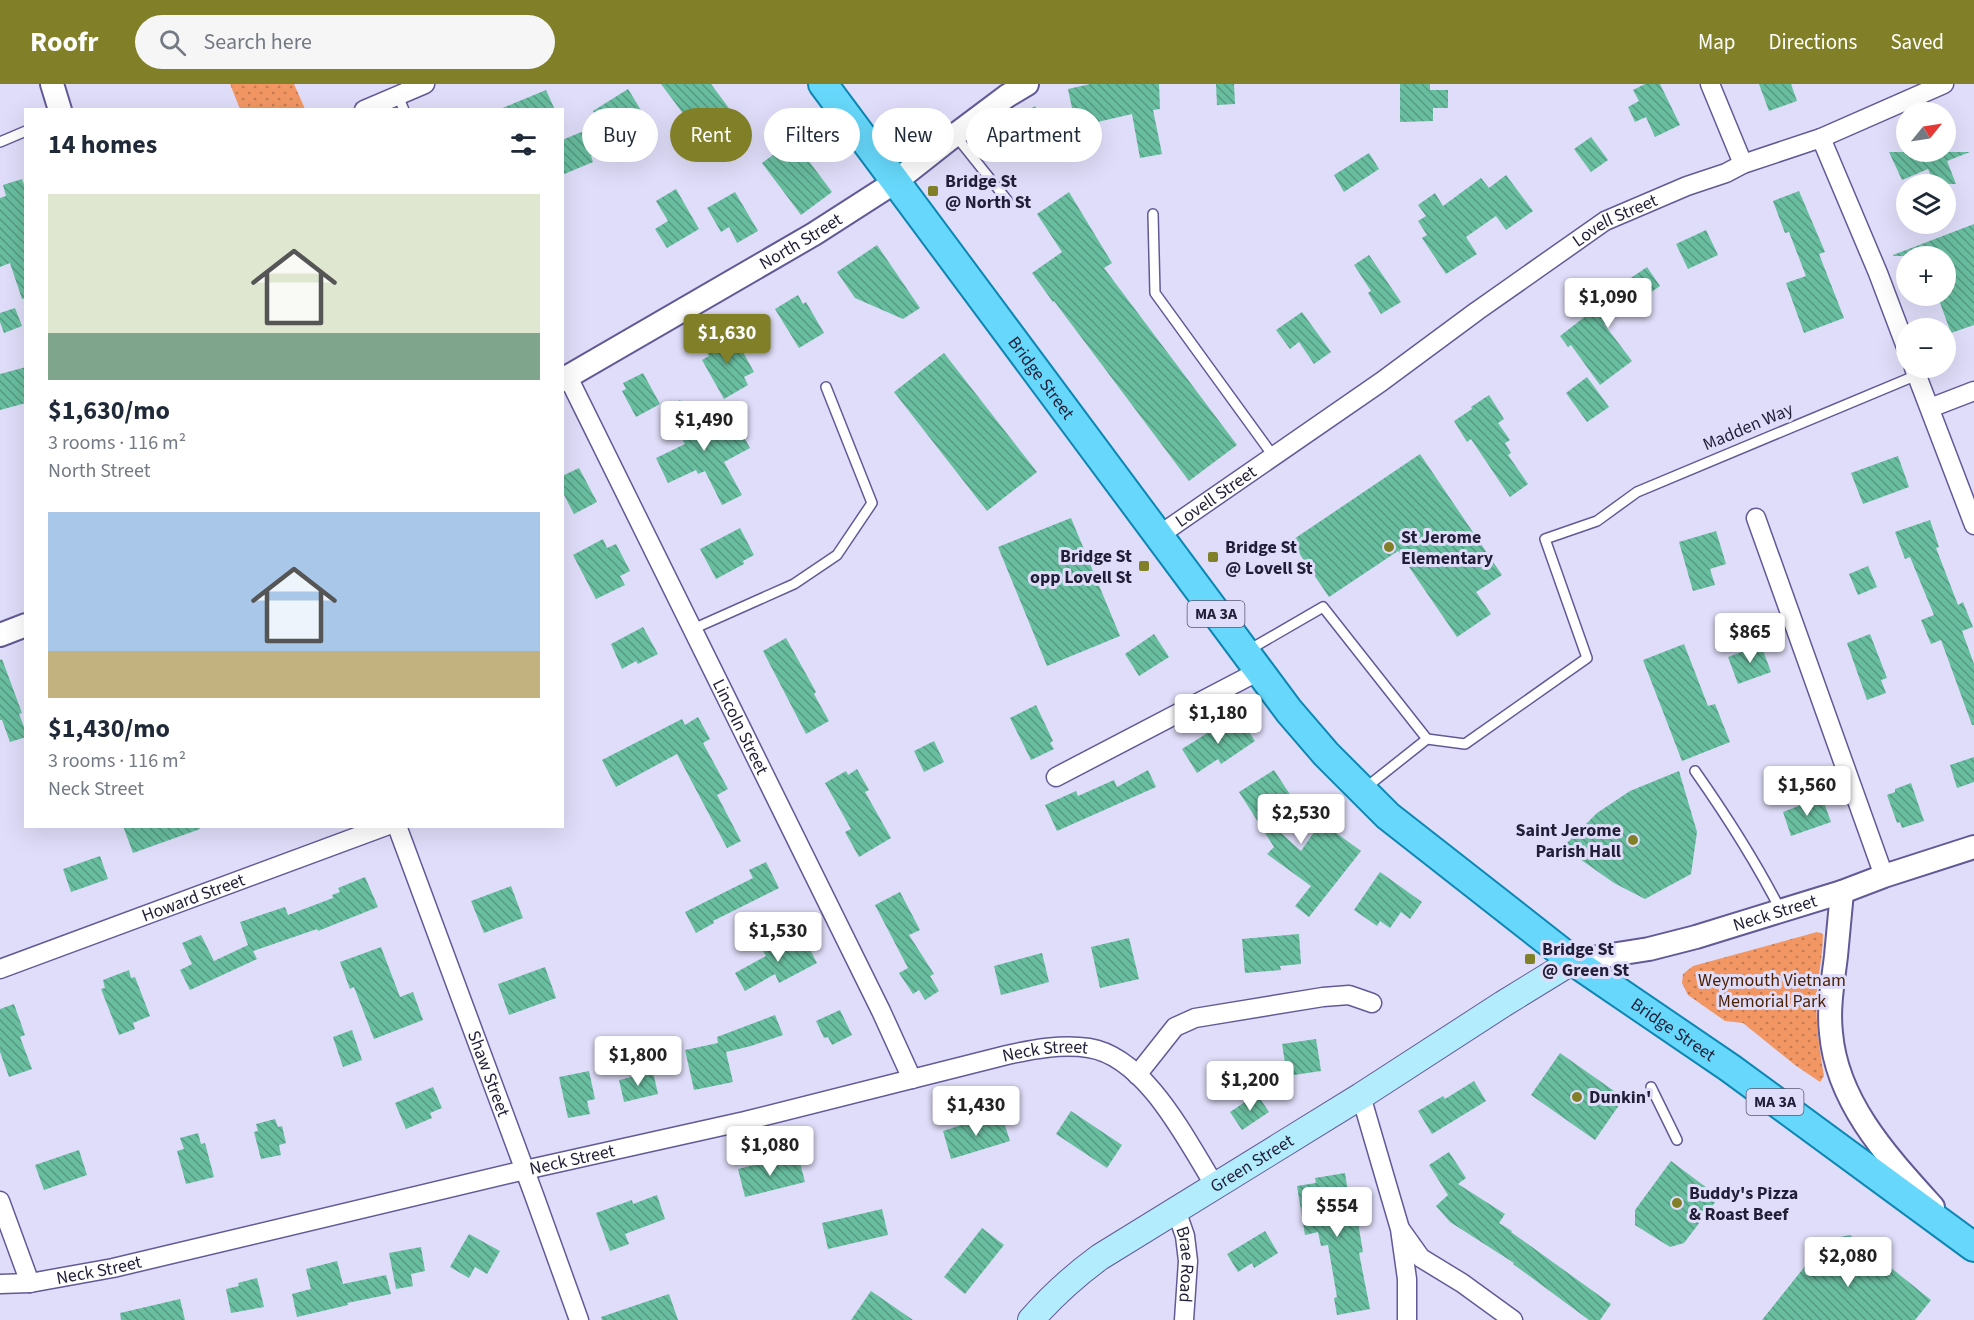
<!DOCTYPE html>
<meta charset="utf-8">
<style>
body{margin:0;font-family:"Source Sans 3",sans-serif;background:#f6f6f7;color:#1f2937;height:100vh;display:flex;flex-direction:column;font-size:22px;white-space:nowrap}
*{box-sizing:border-box;margin:0}
p{font-size:20px;color:#747a83}
.icon{flex:none;width:33px;height:33px;fill:none;stroke:currentColor;stroke-width:2;stroke-linecap:round;stroke-linejoin:round}
.map{position:relative;flex:1;overflow:hidden}
.details{position:absolute;left:24px;top:24px;width:540px;height:720px;display:flex;flex-direction:column;background:#fff;border-radius:0px;box-shadow:0 6px 24px #0002}
.details>*{flex:none}
.top-card{position:absolute;left:582px;top:24px;width:570px;height:54px;display:flex;gap:12px}
.needle{width:39px;rotate:60deg}
.buttons{position:absolute;left:1896px;top:18px;display:grid;gap:12px}
.buttons a{display:grid;place-items:center;width:60px;height:60px;border-radius:50%;background:#fff;box-shadow:0 6px 24px #0002;font-size:30px}
.price{position:absolute;translate:-50% -51px;padding:0 14px;border-radius:6px;background:#fff;color:#222;font-size:20px;line-height:39px;filter:drop-shadow(0 2px 3px #0008)}
.price::after{content:'';position:absolute;left:50%;top:36px;width:18px;height:14px;margin-left:-9px;background:inherit;clip-path:polygon(0 0,100% 0,50% 100%)}
.price.selected{background:#818029;color:#fff}
ul{padding:0;list-style:none}
li{display:grid;align-content:center;gap:12px;height:318px;padding:0 24px}
li span{display:grid;place-items:center;height:186px;border-radius:0px;color:#555}
li>.icon{margin-inline-start:auto}
span .icon{width:108px;height:108px;fill:#fffc;stroke-width:1}
li b{font-size:26px}
h2{display:flex;justify-content:space-between;align-items:center;height:72px;padding:0 24px;font-size:26px}
.pill{padding:0 21px;border-radius:27px;background:#fff;box-shadow:0 6px 24px #0002;font-size:21px;line-height:54px}
.pill.selected{background:#818029;color:#fff}
header{display:flex;align-items:center;gap:36px;box-sizing:border-box;height:84px;padding:0 30px;background:#818029;color:#fff}
header strong{font-size:28px}
nav{display:flex;gap:33px;margin-inline-start:auto;font-size:21px}
.search{width:420px;height:54px;background:#f6f6f7;display:flex;align-items:center;gap:15px;box-sizing:border-box;padding:0 21px;border-radius:33px;color:#747a83;font-size:22px}
.map>svg:first-child{display:block}
.grass{fill:url(#grass-dots)}
.building{fill:url(#building-back-hatch)}
.lines{fill:none;stroke-linecap:round;stroke-linejoin:round}
.service-casing{stroke:#625a96;stroke-width:12}
.minor-casing{stroke:#625a96;stroke-width:21}
.tertiary-casing{stroke:#625a96;stroke-width:26}
.secondary-casing{stroke:#625a96;stroke-width:28}
.primary-casing{stroke:#0d86b4;stroke-width:32}
.service{stroke:#fff;stroke-width:9}
.minor{stroke:#fff;stroke-width:18}
.tertiary{stroke:#fff;stroke-width:22}
.secondary{stroke:#b3ecfd;stroke-width:26}
.primary{stroke:#67d8fb;stroke-width:28}
.poi-dot{fill:#818029;stroke:#dfddf9;stroke-width:2}
.labels{text-anchor:middle;dominant-baseline:central;stroke-width:6;stroke-linejoin:round;paint-order:stroke}
.shield{fill:#dfddf9;stroke:#5b5771;stroke-width:1.5}
.shield-label{font-size:16px;font-weight:bold;fill:#221e37}
.poi-label{font-size:18px;font-weight:bold;fill:#221e37;stroke:#dfddf9;text-anchor:start}
.street-label{font-size:18px;fill:#221e37;stroke:#dfddf9}
.park-label{font-size:18px;fill:#4b1f02;stroke:#dfddf9}
</style>
<header>
<strong>Roofr</strong>
<div class="search"><svg class="icon" aria-label="search" viewBox="0 0 24 24"><circle cx="10" cy="10" r="6"/><path d="M15 15l6 6"/></svg>Search here</div>
<nav><a>Map</a><a>Directions</a><a>Saved</a></nav>
</header>
<div class="map">
<svg width="1974" height="1236" viewBox="0 0 1974 1236">
<defs>
<pattern id="grass-dots" width="8" height="8" patternUnits="userSpaceOnUse" patternTransform="scale(1.5)"><rect width="8" height="8" fill="#f29764"/><path d="M2 2h.1M6 6h.1" fill="none" stroke="#c47b53" stroke-width="1.8" stroke-linecap="round"/></pattern>
<pattern id="building-back-hatch" width="6" height="6" patternUnits="userSpaceOnUse" patternTransform="scale(1.5)"><rect width="6" height="6" fill="#69bea0"/><path d="M-1 5l2 2M0 0l6 6M5-1l2 2" fill="none" stroke="#569a83"/></pattern>
</defs>
<rect width="100%" height="100%" fill="#dfddf9"/>
<g class="grass">
<path d="M230,0H294L305,25H240Z"/>
<path d="M1817,848L1823,850C1823,869 1819,887 1817,907C1815,935 1819,964 1824,992L1820,998L1795,981L1743,939L1725,937L1688,911L1682,899L1683,890L1693,882Z"/>
</g>
<g class="building">
<path d="M661,0H711L731,27L699,51Z"/>
<path d="M1090,0H1159L1160,25L1153,26L1162,70L1140,74L1132,30L1076,43L1068,5Z"/>
<path d="M1216,0H1234L1235,20L1217,21Z"/>
<path d="M1400,0H1430V6H1448V24H1433V37L1400,38Z"/>
<path d="M1645,0H1660L1680,41L1655,53L1646,33L1635,38L1628,23L1639,17L1633,6Z"/>
<path d="M1759,0H1791L1797,17L1769,27Z"/>
<path d="M628,5L647,36L591,72L593,78L562,91V56L601,40L593,27Z"/>
<path d="M546,6L555,26H500V25Z"/>
<path d="M1035,22L1048,43L1033,52L1023,54L1012,36Z"/>
<path d="M1591,53L1608,76L1591,88L1574,65Z"/>
<path d="M793,56L832,108L801,131L762,79Z"/>
<path d="M1889,68H1970L1947,77L1956,100H1935L1928,85L1902,96Z"/>
<path d="M1369,69L1379,85L1344,108L1334,91Z"/>
<path d="M1506,91L1533,127L1506,146L1496,132L1466,153L1477,170L1446,190L1422,154L1427,151L1418,137L1426,132L1418,121L1435,109L1443,122L1481,94L1489,104Z"/>
<path d="M22,95L26,106V214L22,215L10,179L0,183V114L6,112L3,101Z"/>
<path d="M676,105L699,145L667,164L655,145L668,137L656,117Z"/>
<path d="M1799,107L1825,168L1819,170L1844,234L1804,249L1786,199L1806,192L1789,148L1785,149L1773,117Z"/>
<path d="M735,108L758,147L737,159L729,143L721,148L707,124Z"/>
<path d="M1069,108L1112,179L1104,184L1237,361L1189,397L1054,217L1053,218L1032,189L1062,168L1037,130Z"/>
<path d="M1974,140V241L1951,249L1939,216L1946,214V172H1893V171Z"/>
<path d="M1706,146L1718,171L1688,185L1676,160Z"/>
<path d="M877,161L920,224L903,235L855,214L837,188Z"/>
<path d="M1369,171L1401,218L1381,230L1368,209L1371,207L1354,181Z"/>
<path d="M1647,183L1660,202L1604,240L1632,277L1600,301L1571,261L1568,263L1560,252L1618,207L1616,204Z"/>
<path d="M798,211L803,220L806,218L824,249L799,264L775,225Z"/>
<path d="M15,224L22,242L4,249L0,238V229Z"/>
<path d="M1302,228L1331,268L1314,280L1299,258L1290,265L1276,246Z"/>
<path d="M732,248L754,288L744,293L748,301L724,315L702,276L709,272L704,263Z"/>
<path d="M944,269L1037,388L987,427L894,308Z"/>
<path d="M26,283V319L0,326V290Z"/>
<path d="M643,289L660,320L636,333L622,307L626,305L623,299Z"/>
<path d="M1587,293L1609,323L1587,338L1566,309Z"/>
<path d="M1489,311L1504,335L1498,339L1510,356L1505,359L1511,369L1508,371L1528,400L1510,413L1471,355L1467,358L1454,337L1472,325L1471,323Z"/>
<path d="M680,316L699,348L731,330L750,364L724,378L742,411L722,421L705,387L698,390L696,386L668,399L656,374L685,360L664,325Z"/>
<path d="M1420,370L1502,491L1476,508L1491,530L1457,553L1398,467L1329,513L1291,457Z"/>
<path d="M1898,372L1909,403L1863,420L1851,389Z"/>
<path d="M579,384L597,418L574,430L562,407V392Z"/>
<path d="M1071,434L1120,552L1047,582L998,463Z"/>
<path d="M1930,436L1939,463L1936,464L1958,521L1963,518L1973,543L1962,547L1974,580V641H1972L1941,556L1931,560L1921,536L1934,531L1910,473L1905,475L1895,448Z"/>
<path d="M740,444L754,471L743,477L744,480L716,495L700,465Z"/>
<path d="M1716,447L1726,480L1710,485L1715,501L1693,507L1679,458Z"/>
<path d="M603,455L607,464L616,460L630,487L620,492L625,501L596,515L573,471Z"/>
<path d="M1868,482L1877,503L1858,511L1849,490Z"/>
<path d="M643,543L658,570L638,580L636,577L622,585L611,560Z"/>
<path d="M1154,550L1169,573L1139,592L1125,570Z"/>
<path d="M1870,550L1887,594L1881,596L1886,609L1867,616L1847,559Z"/>
<path d="M786,554L816,608L814,610L829,637L806,650L763,567Z"/>
<path d="M1684,560L1708,622L1715,620L1730,658L1682,677L1643,576Z"/>
<path d="M1761,561L1771,588L1738,600L1728,573Z"/>
<path d="M2,575L22,629L19,630L26,648V653L10,658L2,636H0V576Z"/>
<path d="M1036,621L1053,657L1050,659L1054,665L1031,676L1010,634Z"/>
<path d="M698,633L710,655L703,659L728,705L717,711L741,757L727,764L677,670L616,703L602,676L682,635L685,641Z"/>
<path d="M1240,635L1255,657L1221,680L1218,675L1197,689L1182,665L1225,638L1228,643Z"/>
<path d="M934,657L944,678L924,688L914,667Z"/>
<path d="M1974,673V698L1957,704L1950,681Z"/>
<path d="M857,685L869,706L865,708L891,754L859,773L845,748L851,745L825,699L846,687L848,691Z"/>
<path d="M1148,686L1156,703L1057,747L1045,721L1076,707L1078,712L1114,696L1117,703Z"/>
<path d="M1274,686L1291,712L1261,731L1301,767L1321,738L1361,767L1309,833L1295,822L1311,802L1267,770L1274,763L1239,708Z"/>
<path d="M1679,687L1697,748L1691,790L1645,815L1614,799L1563,763L1597,729L1630,707Z"/>
<path d="M1911,699L1924,737L1902,744L1900,738L1897,739L1887,711L1895,708V705Z"/>
<path d="M1822,713L1831,738L1791,752L1783,728Z"/>
<path d="M123,742H199L200,745L133,769Z"/>
<path d="M100,772L108,795L71,808L63,785Z"/>
<path d="M766,778L779,804L713,837L714,839L696,849L685,828L753,794L749,786Z"/>
<path d="M1380,788L1422,818L1410,835L1401,828L1390,844L1380,837L1377,842L1354,826Z"/>
<path d="M365,793L378,823L318,847L317,845L253,867L257,875L190,906L180,886L192,880L182,859L201,851L214,877L248,861L240,838L285,823L288,831L333,814L332,811L340,808L338,804Z"/>
<path d="M511,802L523,834L484,849L471,817Z"/>
<path d="M900,808L920,846L909,851L934,890L930,892L939,907L925,916L919,906L913,910L899,889L908,884L875,821Z"/>
<path d="M1299,850L1301,880L1280,882L1281,886L1245,889L1242,855Z"/>
<path d="M802,851L817,879L779,899L775,890L745,907L735,889L766,872L763,867L789,854L791,857Z"/>
<path d="M1129,854L1139,895L1100,904L1091,863Z"/>
<path d="M381,863L400,913L413,908L423,936L374,955L354,903L350,905L340,878Z"/>
<path d="M1042,869L1049,898L1001,911L994,882Z"/>
<path d="M545,883L556,914L509,931L498,900Z"/>
<path d="M129,886L131,894L135,893L150,932L133,939L135,945L119,951L101,905L105,904L103,896Z"/>
<path d="M14,920L25,951L20,953L32,985L9,993L0,968V925Z"/>
<path d="M840,926L852,951L832,961L828,953L824,954L816,937Z"/>
<path d="M775,931L783,951L751,962L726,968L733,998L694,1006L685,966L718,959L717,953Z"/>
<path d="M352,946L362,976L343,983L333,953Z"/>
<path d="M1316,955L1321,987L1287,992L1282,960Z"/>
<path d="M1560,969L1624,1014L1595,1056L1531,1011Z"/>
<path d="M589,987L595,1015L587,1017L590,1030L568,1034L559,993Z"/>
<path d="M653,988L658,1010L624,1018L619,996Z"/>
<path d="M1474,997L1486,1017L1432,1050L1418,1027L1443,1012L1445,1015Z"/>
<path d="M433,1003L442,1024L430,1029L432,1034L406,1045L395,1019Z"/>
<path d="M1257,1010L1269,1028L1242,1046L1230,1028Z"/>
<path d="M1071,1027L1122,1061L1107,1084L1056,1050Z"/>
<path d="M1002,1032L1010,1057L951,1075L943,1047L977,1036L978,1039Z"/>
<path d="M275,1035L278,1043L282,1042L286,1059L279,1061L281,1071L261,1075L254,1048L258,1047L256,1040Z"/>
<path d="M198,1049L201,1060L205,1059L214,1093L186,1100L177,1067L184,1065L180,1054Z"/>
<path d="M79,1066L87,1091L44,1106L35,1081Z"/>
<path d="M1449,1068L1466,1094L1458,1100L1505,1130L1499,1139L1512,1147L1511,1148L1611,1220L1600,1236H1589L1513,1180L1514,1179L1450,1138L1436,1122L1448,1111L1429,1081Z"/>
<path d="M799,1075L805,1098L745,1113L738,1085L774,1076L775,1080Z"/>
<path d="M1671,1077L1719,1113L1684,1159L1670,1163L1635,1141V1126Z"/>
<path d="M1345,1089L1353,1139H1358L1363,1168L1359,1169L1370,1225L1337,1231L1334,1214L1337,1213L1328,1161L1321,1162L1318,1148L1305,1151L1297,1102L1316,1099L1315,1094Z"/>
<path d="M657,1111L665,1135L625,1150L629,1160L610,1167L596,1129L632,1116L633,1120Z"/>
<path d="M882,1125L888,1151L828,1165L822,1139Z"/>
<path d="M982,1144L1004,1161L965,1210L944,1193Z"/>
<path d="M1265,1147L1278,1169L1254,1184L1252,1179L1238,1188L1227,1170Z"/>
<path d="M469,1150L500,1167L487,1190L475,1183L469,1194L450,1183Z"/>
<path d="M1850,1151L1931,1216L1915,1236H1762L1826,1156Z"/>
<path d="M421,1163L425,1187L411,1190L413,1202L396,1205L389,1169Z"/>
<path d="M337,1177L343,1200L386,1191L391,1210L347,1219L348,1221L297,1233L292,1210L311,1205L306,1185Z"/>
<path d="M257,1194L264,1223L231,1229L226,1205L239,1202L238,1199Z"/>
<path d="M871,1207L913,1236H851Z"/>
<path d="M669,1210L678,1236H602L601,1233Z"/>
<path d="M180,1215L185,1236H121L120,1229Z"/>
</g>
<g class="lines">
<defs>
<g id="service">
<path d="M398,12L404,26"/>
<path d="M955,51L1007,116"/>
<path d="M0,58L26,47"/>
<path d="M1153,130L1155,209L1274,373"/>
<path d="M693,545L794,500L837,471L872,419L826,303"/>
<path d="M1247,567L1323,523L1427,655"/>
<path d="M1695,687C1728,734 1755,776 1781,827"/>
<path d="M1364,705L1427,655L1465,660L1587,574L1545,455L1597,437L1637,408L1917,291"/>
<path d="M1651,1003L1677,1056"/>
</g>
<g id="minor">
<path d="M1710,0L1743,80"/>
<path d="M364,26L425,0"/>
<path d="M1821,54L1944,0"/>
<path d="M1914,284L1974,441"/>
<path id="s1" d="M568,293L881,927L912,995"/>
<path d="M1930,324L1974,307"/>
<path d="M1756,434L1884,792"/>
<path id="s2" d="M1158,452L1381,298L1477,227L1605,137L1687,102L1726,89L1743,80L1821,54L1878,189L1906,263"/>
<path d="M1056,693L1259,587"/>
<path id="s3" d="M397,742L534,1111L579,1236"/>
<path id="s4" d="M0,885L386,742"/>
<path d="M1137,991L1175,943L1195,934L1323,913L1349,911L1372,919"/>
<path d="M1361,1012L1400,1145L1407,1195V1236"/>
<path d="M0,1117L30,1199"/>
<path id="s5" d="M1176,1126L1185,1152L1188,1177L1184,1236"/>
<path d="M1401,1146L1421,1174L1462,1199L1513,1236"/>
<path id="s6" d="M0,1200L30,1199L113,1184L525,1086L745,1037L1007,971C1034,965 1061,960 1089,964C1146,973 1187,1057 1215,1102"/>
</g>
<g id="tertiary">
<path d="M52,0L60,26"/>
<path id="s7" d="M562,296L814,150L895,98L947,57L1007,12L1027,0"/>
<path d="M0,551L26,541"/>
<path d="M1842,808C1840,829 1838,850 1836,872C1833,897 1828,924 1831,949C1837,1019 1888,1073 1933,1123"/>
<path id="s8" d="M1573,877L1649,865L1696,853L1842,808L1884,792L1974,763"/>
</g>
<g id="secondary">
<path id="s9" d="M1031,1236C1052,1212 1074,1192 1100,1173L1361,1012L1503,920L1573,877"/>
</g>
<g id="primary">
<path id="s10" d="M823,0L1289,627L1326,670L1388,732L1573,877L1730,984L1974,1163"/>
</g>
</defs>
<use href="#service" class="service-casing"/>
<use href="#minor" class="minor-casing"/>
<use href="#tertiary" class="tertiary-casing"/>
<use href="#secondary" class="secondary-casing"/>
<use href="#primary" class="primary-casing"/>
<use href="#service" class="service"/>
<use href="#minor" class="minor"/>
<use href="#tertiary" class="tertiary"/>
<use href="#secondary" class="secondary"/>
<use href="#primary" class="primary"/>
</g>
<g class="poi-dot">
<rect x="927" y="101" width="12" height="12" rx="3"/>
<circle cx="1389" cy="463" r="6"/>
<rect x="1207" y="467" width="12" height="12" rx="3"/>
<rect x="1138" y="476" width="12" height="12" rx="3"/>
<circle cx="1633" cy="756" r="6"/>
<rect x="1524" y="869" width="12" height="12" rx="3"/>
<circle cx="1577" cy="1013" r="6"/>
<circle cx="1677" cy="1119" r="6"/>
</g>
<g class="labels">
<g class="shield">
<rect x="1187.5" y="517" width="57" height="26" rx="4.5"/>
<rect x="1746.5" y="1005" width="57" height="26" rx="4.5"/>
</g>
<g class="shield-label">
<text x="1216" y="530">MA 3A</text>
<text x="1775" y="1018">MA 3A</text>
</g>
<g class="poi-label">
<text x="945" y="97">Bridge St<tspan x="945" dy="21">@ North St</tspan></text>
<text x="1401" y="453">St Jerome<tspan x="1401" dy="21">Elementary</tspan></text>
<text x="1225" y="463">Bridge St<tspan x="1225" dy="21">@ Lovell St</tspan></text>
<text x="1132" y="472" text-anchor="end">Bridge St<tspan x="1132" dy="21">opp Lovell St</tspan></text>
<text x="1621" y="746" text-anchor="end">Saint Jerome<tspan x="1621" dy="21">Parish Hall</tspan></text>
<text x="1542" y="865">Bridge St<tspan x="1542" dy="21">@ Green St</tspan></text>
<text x="1589" y="1013">Dunkin'</text>
<text x="1689" y="1109">Buddy's Pizza<tspan x="1689" dy="21">&amp; Roast Beef</tspan></text>
</g>
<g class="street-label">
<text stroke="none"><textPath href="#s2" startOffset="556">Lovell Street</textPath></text>
<text stroke="none"><textPath href="#s7" startOffset="276">North Street</textPath></text>
<text stroke="none"><textPath href="#s10" startOffset="366">Bridge Street</textPath></text>
<text transform="translate(1748 343) rotate(-23)">Madden Way</text>
<text stroke="none"><textPath href="#s2" startOffset="70">Lovell Street</textPath></text>
<text stroke="none"><textPath href="#s1" startOffset="390">Lincoln Street</textPath></text>
<text stroke="none"><textPath href="#s4" startOffset="206">Howard Street</textPath></text>
<text stroke="none"><textPath href="#s8" startOffset="208">Neck Street</textPath></text>
<text stroke="none"><textPath href="#s10" startOffset="1282">Bridge Street</textPath></text>
<text stroke="none"><textPath href="#s6" startOffset="1072">Neck Street</textPath></text>
<text stroke="none"><textPath href="#s3" startOffset="264">Shaw Street</textPath></text>
<text stroke="none"><textPath href="#s6" startOffset="586">Neck Street</textPath></text>
<text stroke="none"><textPath href="#s9" startOffset="272">Green Street</textPath></text>
<text stroke="none"><textPath href="#s5" startOffset="56">Brae Road</textPath></text>
<text stroke="none"><textPath href="#s6" startOffset="100">Neck Street</textPath></text>
</g>
<g class="park-label">
<text x="1772" y="896">Weymouth Vietnam<tspan x="1772" dy="21">Memorial Park</tspan></text>
</g>
</g>
</svg>
<div class="buttons">
<a><svg class="needle" viewBox="-14 -14 28 28"><path d="M0-13l5 13h-10z" fill="#e53935"/><path d="M0 13l5-13h-10z" fill="#747a83"/></svg></a>
<a><svg class="icon" aria-label="layers" viewBox="0 0 24 24"><path d="M12 4l9 5-9 5-9-5zM3 14l9 5 9-5"/></svg></a>
<a>+</a>
<a>−</a>
</div>
<b class="price" style="left:1608px;top:245px">$1,090</b>
<b class="price selected" style="left:727px;top:281px">$1,630</b>
<b class="price" style="left:704px;top:368px">$1,490</b>
<b class="price" style="left:1750px;top:580px">$865</b>
<b class="price" style="left:1218px;top:661px">$1,180</b>
<b class="price" style="left:1807px;top:733px">$1,560</b>
<b class="price" style="left:1301px;top:761px">$2,530</b>
<b class="price" style="left:778px;top:879px">$1,530</b>
<b class="price" style="left:638px;top:1003px">$1,800</b>
<b class="price" style="left:1250px;top:1028px">$1,200</b>
<b class="price" style="left:976px;top:1053px">$1,430</b>
<b class="price" style="left:770px;top:1093px">$1,080</b>
<b class="price" style="left:1337px;top:1154px">$554</b>
<b class="price" style="left:1848px;top:1204px">$2,080</b>
<div class="top-card">
<a class="pill">Buy</a>
<a class="pill selected">Rent</a>
<a class="pill">Filters</a>
<a class="pill">New</a>
<a class="pill">Apartment</a>
</div>
<section class="details">
<h2>14 homes<svg class="icon" aria-label="filters" viewBox="0 0 24 24"><path d="M4 7h16M4 17h16"/><circle cx="9" cy="7" r="2"/><circle cx="15" cy="17" r="2"/></svg></h2>
<ul>
<li><span style="background:linear-gradient(#dfe7d0 75%,#7fa58c 0)"><svg class="icon" aria-label="home" viewBox="0 0 24 24"><path d="M3 11l9-7 9 7M6 9v11h12V9"/></svg></span><div><b>$1,630/mo</b><p>3 rooms · 116 m²</p><p>North Street</p></div></li>
<li><span style="background:linear-gradient(#a9c7e8 75%,#c2b280 0)"><svg class="icon" aria-label="home" viewBox="0 0 24 24"><path d="M3 11l9-7 9 7M6 9v11h12V9"/></svg></span><div><b>$1,430/mo</b><p>3 rooms · 116 m²</p><p>Neck Street</p></div></li>
</ul>
</section>
</div>
